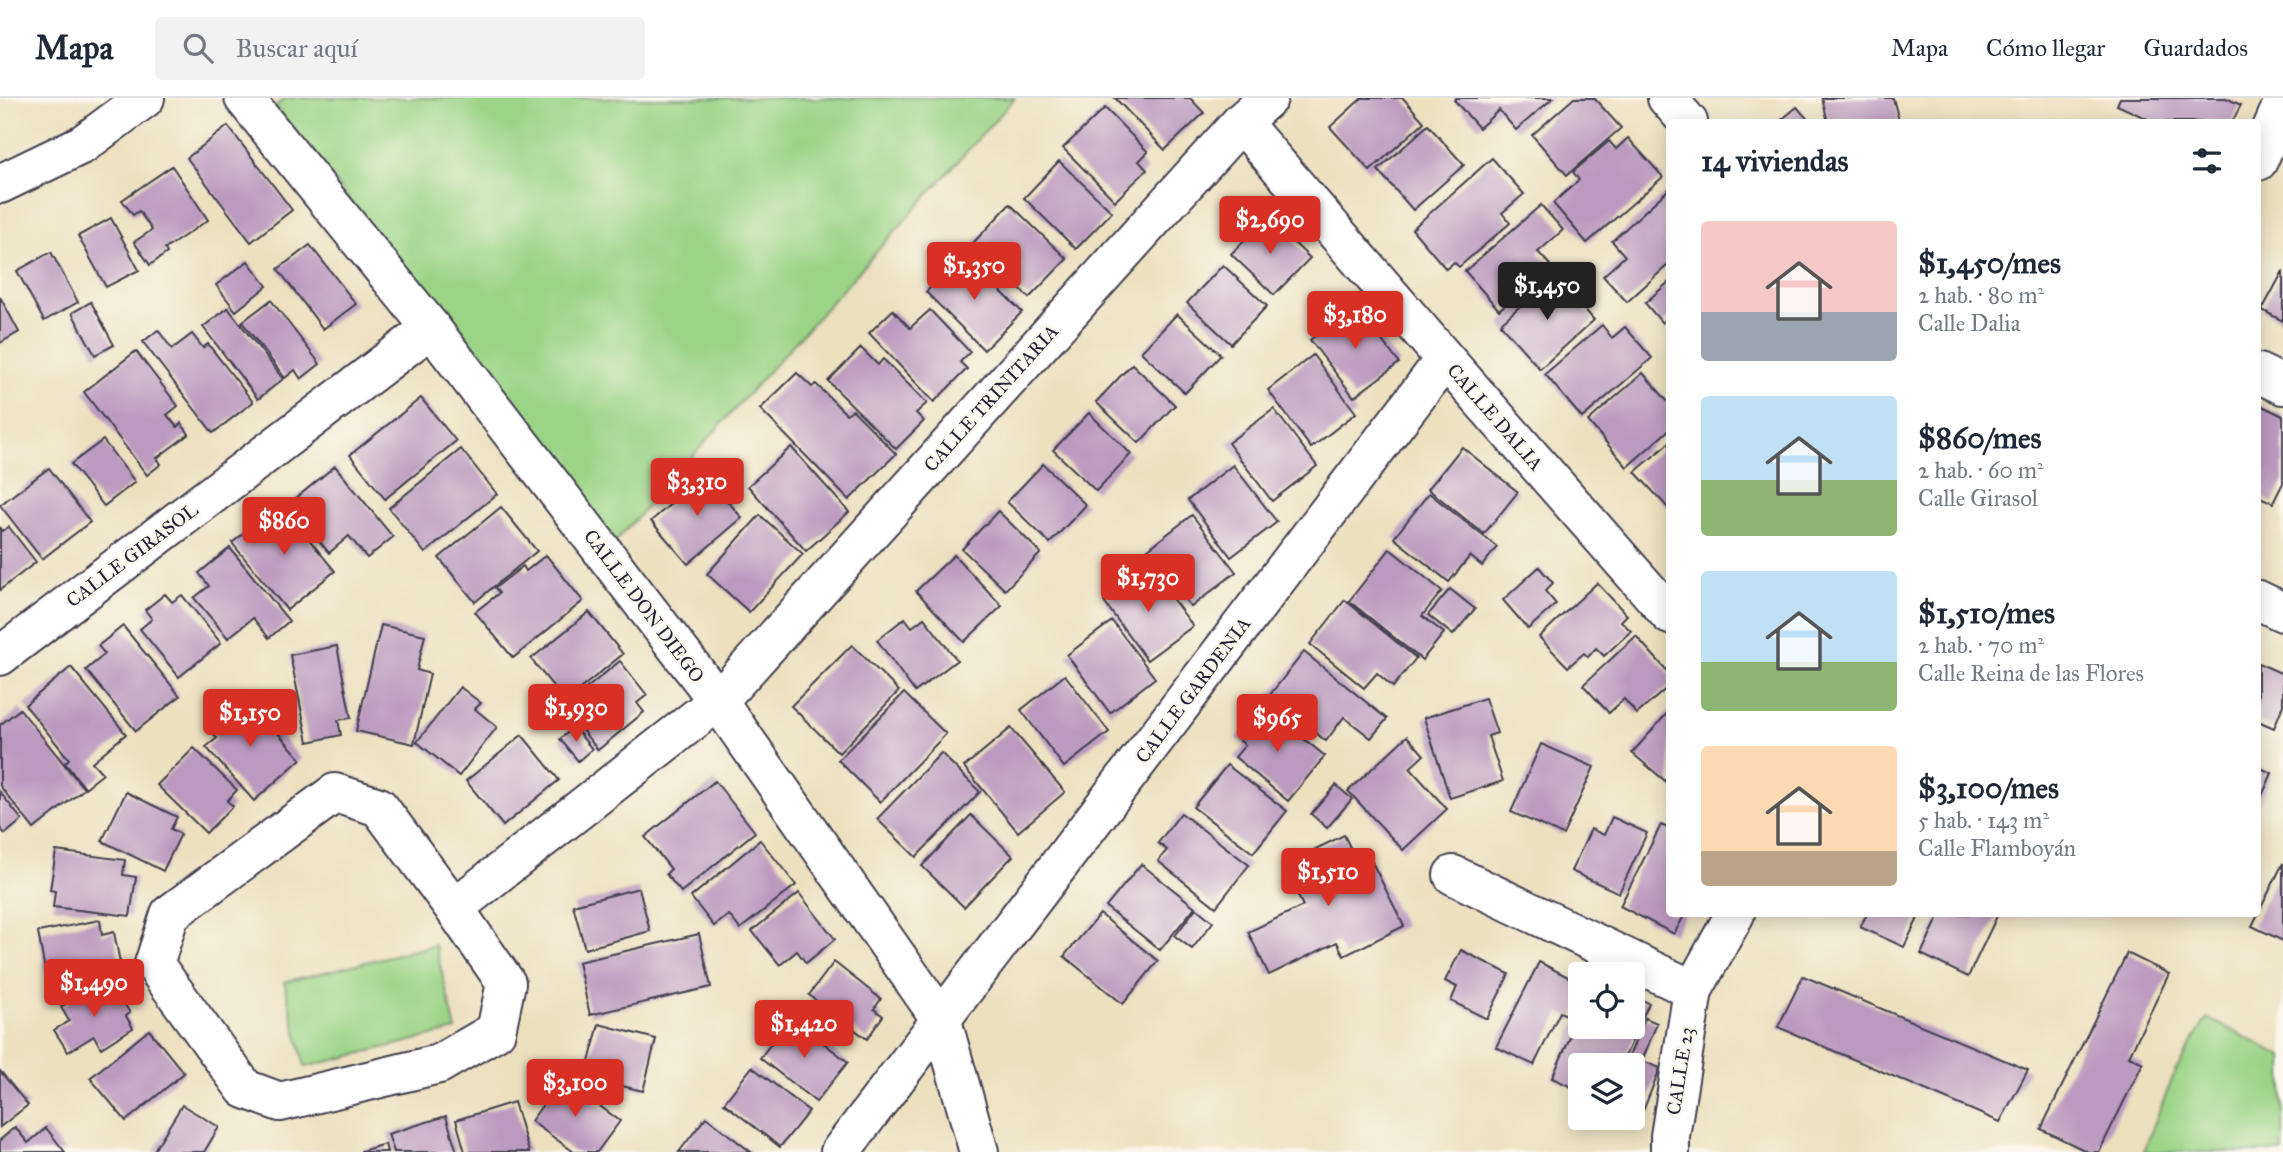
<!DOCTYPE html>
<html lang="es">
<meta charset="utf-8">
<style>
body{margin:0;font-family:"IM FELL Great Primer",serif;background:#f2f2f3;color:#1f2937;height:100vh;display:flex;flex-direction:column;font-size:26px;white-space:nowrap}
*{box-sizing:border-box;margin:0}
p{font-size:23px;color:#747a83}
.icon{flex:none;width:38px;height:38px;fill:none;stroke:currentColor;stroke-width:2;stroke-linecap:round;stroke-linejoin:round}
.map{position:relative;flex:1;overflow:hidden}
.panel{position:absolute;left:1666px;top:21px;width:595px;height:798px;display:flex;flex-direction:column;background:#fff;border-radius:7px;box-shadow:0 4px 18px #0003}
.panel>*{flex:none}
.buttons{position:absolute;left:1568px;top:864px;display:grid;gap:14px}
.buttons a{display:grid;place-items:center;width:77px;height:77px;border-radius:7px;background:#fff;box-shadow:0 4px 18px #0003;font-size:35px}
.price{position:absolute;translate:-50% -60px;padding:0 16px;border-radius:7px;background:#d93025;color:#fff;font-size:23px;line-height:46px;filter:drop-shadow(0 2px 4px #0008)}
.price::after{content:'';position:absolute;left:50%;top:42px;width:21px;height:16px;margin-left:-10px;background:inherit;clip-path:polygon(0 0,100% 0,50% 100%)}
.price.active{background:#222;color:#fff}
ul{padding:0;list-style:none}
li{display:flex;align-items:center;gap:21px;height:175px;padding:0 35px}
li span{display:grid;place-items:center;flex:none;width:196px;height:140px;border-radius:7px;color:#555}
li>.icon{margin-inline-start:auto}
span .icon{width:84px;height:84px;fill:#fffc;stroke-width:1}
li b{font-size:30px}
h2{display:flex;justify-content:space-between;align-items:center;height:84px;padding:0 35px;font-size:30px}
header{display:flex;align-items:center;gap:42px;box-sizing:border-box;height:98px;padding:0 35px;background:#fff;border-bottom:2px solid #e0e1e3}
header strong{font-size:33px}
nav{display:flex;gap:38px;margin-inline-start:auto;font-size:24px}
.search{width:490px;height:63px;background:#f2f2f3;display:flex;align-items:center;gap:18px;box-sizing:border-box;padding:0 24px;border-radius:7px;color:#747a83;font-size:26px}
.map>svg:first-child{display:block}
.green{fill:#9bd486;stroke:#5e7b60;stroke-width:2}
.building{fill:#bb9abf}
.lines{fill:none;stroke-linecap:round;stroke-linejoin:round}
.minor-casing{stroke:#403e4f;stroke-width:42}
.tertiary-casing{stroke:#403e4f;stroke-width:42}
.minor{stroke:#fff;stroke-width:38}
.tertiary{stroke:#fff;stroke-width:38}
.labels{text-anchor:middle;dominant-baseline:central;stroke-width:5;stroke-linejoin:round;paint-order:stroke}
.street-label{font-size:19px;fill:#22223b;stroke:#fbf7ec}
</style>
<header>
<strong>Mapa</strong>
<div class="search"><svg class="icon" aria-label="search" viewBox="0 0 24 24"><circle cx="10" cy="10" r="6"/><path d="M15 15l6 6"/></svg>Buscar aquí</div>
<nav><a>Mapa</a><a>Cómo llegar</a><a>Guardados</a></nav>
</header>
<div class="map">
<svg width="2283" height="1054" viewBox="0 0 2283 1054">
<rect width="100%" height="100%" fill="#fbf7ec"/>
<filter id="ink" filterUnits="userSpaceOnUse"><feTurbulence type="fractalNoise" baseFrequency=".0143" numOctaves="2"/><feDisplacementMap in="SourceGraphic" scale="14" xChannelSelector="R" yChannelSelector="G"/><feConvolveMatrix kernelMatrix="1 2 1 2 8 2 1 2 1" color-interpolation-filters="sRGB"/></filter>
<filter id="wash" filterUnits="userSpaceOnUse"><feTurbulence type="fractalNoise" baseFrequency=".00686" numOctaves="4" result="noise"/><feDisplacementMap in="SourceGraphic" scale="28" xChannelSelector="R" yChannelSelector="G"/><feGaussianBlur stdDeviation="1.57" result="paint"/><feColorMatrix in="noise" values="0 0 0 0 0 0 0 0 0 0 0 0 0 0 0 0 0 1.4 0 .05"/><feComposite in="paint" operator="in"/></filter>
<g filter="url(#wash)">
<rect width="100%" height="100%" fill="#ede0bf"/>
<g class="green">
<path d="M286,0H1015L615,444L276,8Z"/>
<path d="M435,847L456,932L305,969L284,884Z"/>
<path d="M2207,920L2283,958V1054H2143L2175,974Z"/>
</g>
<g id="blocks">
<g class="building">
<path d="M1115,0H1190L1204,15L1165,52Z"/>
<path d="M1362,0H1403L1424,24L1370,73L1330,29Z"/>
<path d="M1456,0H1553L1516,32L1499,12L1479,30L1454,2Z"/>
<path d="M1574,0H1594L1621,30L1567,77L1532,37Z"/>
<path d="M1822,0H1893L1899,23L1892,24H1828Z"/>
<path d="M2120,0H2226L2241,7L2232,24H2154L2117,7Z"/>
<path d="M1797,9L1810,24H1779Z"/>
<path d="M1105,10L1148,54L1139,63L1147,72L1115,103L1063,50Z"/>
<path d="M1428,27L1464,67L1413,112L1378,72Z"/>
<path d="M228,28L292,112L251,144L187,60Z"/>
<path d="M1628,40L1663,79L1587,145L1553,105L1579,82L1573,74L1609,43L1616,51Z"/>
<path d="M1492,60L1524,96L1502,115L1510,125L1459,169L1454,164L1446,171L1412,131Z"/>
<path d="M1059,63L1112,114L1076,151L1024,100Z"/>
<path d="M172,68L208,122L165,151L167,155L150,167L134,144L152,132L139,113L133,117L122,102Z"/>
<path d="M1668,92L1670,94V165L1627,204L1603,178L1625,158L1612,143Z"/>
<path d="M1010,106L1067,161L1029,200L973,145Z"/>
<path d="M1541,107L1563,132L1538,154L1550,167L1499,212L1465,173Z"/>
<path d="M1267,119L1310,160L1274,197L1231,156Z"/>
<path d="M111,120L139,172L106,189L78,138Z"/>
<path d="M310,147L356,206L323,231L278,171Z"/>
<path d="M51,154L78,204L44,223L17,173Z"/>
<path d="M963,156L1022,214L984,252L926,194Z"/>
<path d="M248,163L267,188L236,213L216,187Z"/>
<path d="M1223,167L1267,208L1231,246L1187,205Z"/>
<path d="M2283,173V223L2262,212Z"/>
<path d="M1555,177L1594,222L1540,271L1500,226Z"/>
<path d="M1670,183V219L1662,225L1645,205Z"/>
<path d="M0,199L19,234L0,245Z"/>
<path d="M271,202L320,266L301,281L295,272L285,280L242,224Z"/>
<path d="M91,204L114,247L95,257L72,215Z"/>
<path d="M1355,207L1399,265L1354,299L1310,242Z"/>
<path d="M228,210L283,281L258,301L203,229Z"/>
<path d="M893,212L910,230L930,212L970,254L960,264L967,271L934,304L869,235Z"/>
<path d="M1177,216L1221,257L1185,295L1141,254Z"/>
<path d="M1602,227L1612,240L1625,229L1652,260L1582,320L1545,276Z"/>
<path d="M158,232L172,251L192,236L203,250L208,246L253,304L213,335L143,244Z"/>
<path d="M861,250L878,267L883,261L927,305L916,315L924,323L896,351L828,283Z"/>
<path d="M136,253L178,308L167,317L177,329L181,325L189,336L157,360L161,366L147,377L84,294Z"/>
<path d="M1313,257L1356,315L1311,350L1268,292Z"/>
<path d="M1132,266L1175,307L1139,345L1096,304Z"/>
<path d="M797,275L812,289L816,286L846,316L853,312L896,356L849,402L760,311Z"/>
<path d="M1643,275L1670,306V331L1627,369L1588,323Z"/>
<path d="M421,300L456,343L385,401L350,357Z"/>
<path d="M2258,306L2283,318V385L2273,405L2258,398Z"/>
<path d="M1274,311L1317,368L1272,403L1228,345Z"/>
<path d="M1089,315L1131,356L1096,393L1053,352Z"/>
<path d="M103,342L135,384L104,408L71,366Z"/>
<path d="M1670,344V412L1635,374Z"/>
<path d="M791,349L849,414L806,453L748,388Z"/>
<path d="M1462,349L1518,394L1484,436L1428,391Z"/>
<path d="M461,351L497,396L425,455L389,410Z"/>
<path d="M1043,366L1086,407L1050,445L1007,404Z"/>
<path d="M1233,367L1277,424L1231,459L1188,402Z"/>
<path d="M335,368L393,439L367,460L349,438L329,455L289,406Z"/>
<path d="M49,370L90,424L42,461L0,407Z"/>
<path d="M710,372L724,388L718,392L742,420L688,466L651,423Z"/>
<path d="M1429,395L1497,449L1482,468L1470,458L1449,484L1394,440Z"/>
<path d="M280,406L335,473L287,512L232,445Z"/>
<path d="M501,409L537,453L475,504L439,460Z"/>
<path d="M998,413L1041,455L1005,492L962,451Z"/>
<path d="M760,417L803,456L749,514L707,476Z"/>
<path d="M1192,417L1236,474L1191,509L1147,452Z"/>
<path d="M9,429L36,464L0,492V430L2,433Z"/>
<path d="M230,450L289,523L269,540L253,520L228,540L194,500L209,488L199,475Z"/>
<path d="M1390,451L1442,493L1422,518L1444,535L1422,562L1349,503Z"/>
<path d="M546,457L583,503L513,560L475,514L499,495L495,490L523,468L526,473Z"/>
<path d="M954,457L1002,508L964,544L916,493Z"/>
<path d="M1539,469L1553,485L1545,493L1556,506L1528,531L1503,502Z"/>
<path d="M1149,470L1193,528L1147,562L1104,504Z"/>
<path d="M1597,485L1627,517L1621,523L1631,533L1604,558L1596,550L1588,559L1584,555L1568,569L1539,539Z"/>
<path d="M1450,491L1475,511L1453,537L1428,517Z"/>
<path d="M165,496L172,504L182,497L221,545L179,579L140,531L152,521L145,512Z"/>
<path d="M1345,502L1416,560L1393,589L1377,575L1364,590L1310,546Z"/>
<path d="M589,514L623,556L565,603L531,561Z"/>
<path d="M905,520L912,529L924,520L957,562L915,594L877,542Z"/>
<path d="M1112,523L1155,580L1110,615L1067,557Z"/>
<path d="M381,527L425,537L417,572L430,576L414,646L356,633Z"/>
<path d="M123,528L180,598L136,633L86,572L105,556L98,548Z"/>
<path d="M1636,538L1670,576V587L1637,616L1624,601L1609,615L1583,587Z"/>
<path d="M852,547L899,593L839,655L791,608Z"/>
<path d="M337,548L351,620L338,622L341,637L308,644L290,557Z"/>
<path d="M1304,554L1387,621L1371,640L1344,619L1326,643L1269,598Z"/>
<path d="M620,563L647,597L637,605L644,614L598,652L582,632L596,621L577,598Z"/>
<path d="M2258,565L2283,576V607L2274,630L2258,623Z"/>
<path d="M71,569L126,636L92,664L103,676L85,690L65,665L69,661L25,607Z"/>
<path d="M1065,577L1109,634L1064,669L1021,612Z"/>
<path d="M460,589L481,605L475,611L497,629L459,678L417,644Z"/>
<path d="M904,595L946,636L880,704L838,662Z"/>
<path d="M1485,600L1497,635L1488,638L1503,683L1450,700L1424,620Z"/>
<path d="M236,601L247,614L254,608L301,661L254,703L206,649L217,640L206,627Z"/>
<path d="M1263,608L1325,658L1288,703L1235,659L1245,647L1237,640Z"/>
<path d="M20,611L84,691L34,731L0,688V627Z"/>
<path d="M1670,612V687L1632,655Z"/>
<path d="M574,629L592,651L578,663L560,641Z"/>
<path d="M1011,630L1065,694L1018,734L964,669Z"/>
<path d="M522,637L559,682L503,728L466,683Z"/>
<path d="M1407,638L1424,657L1410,670L1447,711L1403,752L1348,693Z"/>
<path d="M1541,646L1594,669L1563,737L1511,714Z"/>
<path d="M194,650L237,692L227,703L233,708L206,735L157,687Z"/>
<path d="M941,655L980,694L916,759L877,721Z"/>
<path d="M1227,667L1287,713L1253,755L1193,709Z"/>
<path d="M2258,669L2272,675L2258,707Z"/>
<path d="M715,683L755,734L681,794L666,776L671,771L645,739Z"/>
<path d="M1336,687L1352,701L1327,730L1311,716Z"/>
<path d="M0,694L22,722L5,736L0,730Z"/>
<path d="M126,694L177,719L171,731L181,736L163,773L102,743Z"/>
<path d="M1181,715L1249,767L1216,809L1158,763L1167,752L1158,745Z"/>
<path d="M971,717L1013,758L964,809L922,768Z"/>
<path d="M1612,719L1647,735L1619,795L1571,773L1591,731L1604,737Z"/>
<path d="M1661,727L1670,731V816H1685L1674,836L1620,808Z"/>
<path d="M1344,737L1360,770L1372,764L1404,828L1344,858L1337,844L1269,877L1248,834L1303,808L1283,767Z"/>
<path d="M760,742L796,787L740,831L729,817L714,828L691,799Z"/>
<path d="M56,753L125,762L123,777L136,779L130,818L53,809L55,793L50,792Z"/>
<path d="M2283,765V843L2252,828Z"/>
<path d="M1141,766L1195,809L1160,852L1106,809Z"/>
<path d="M639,790L650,833L585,851L573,807Z"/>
<path d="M799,795L835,841L806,865L797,853L780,867L752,833Z"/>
<path d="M1196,810L1213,824L1192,851L1175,838Z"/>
<path d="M1100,816L1158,863L1123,906L1064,858Z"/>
<path d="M1867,816H1920L1904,849L1860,829Z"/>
<path d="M1940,816H1998L1968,879L1921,856Z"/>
<path d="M100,822L102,837L114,834L122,875L48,889L38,834Z"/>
<path d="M699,836L711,889L590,917L578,864Z"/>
<path d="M1461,852L1509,876L1487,921L1451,903L1457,889L1445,883Z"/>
<path d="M2127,855L2169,876L2129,958L2143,965L2099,1054H2088L2041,1031Z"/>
<path d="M834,864L881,901L874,911L883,918L867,941L809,897Z"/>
<path d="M1539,864L1580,885V905L1573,920L1560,914L1534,967L1496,949Z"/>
<path d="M1803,878L2028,972L2000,1024L1778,929Z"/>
<path d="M98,885L107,899L116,893L130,915L126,918L133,930L101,950L94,938L68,954L54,932L69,923L61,909Z"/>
<path d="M1633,898L1649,905L1621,968H1580V993L1552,980L1580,917V929H1633Z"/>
<path d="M791,920L848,964L816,1004L760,960Z"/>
<path d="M1645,920L1657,925L1642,963L1660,970L1643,1013L1633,1009V968H1625Z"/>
<path d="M599,926L656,941L643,993L585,979Z"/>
<path d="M149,932L184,975L126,1023L90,980Z"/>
<path d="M752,969L809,1013L780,1049L724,1005Z"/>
<path d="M0,973L28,1007L0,1029Z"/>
<path d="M562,980L620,1023L597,1054H574L531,1023Z"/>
<path d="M514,1004L529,1054H465L456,1022Z"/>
<path d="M182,1007L219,1029L204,1054H153Z"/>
<path d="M446,1018L457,1054H394L388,1036Z"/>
<path d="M706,1019L751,1054H679Z"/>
<path d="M15,1029L28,1045L46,1030L65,1054H0V1042Z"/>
<path d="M385,1046L387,1054H361V1053Z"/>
</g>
</g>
</g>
<g filter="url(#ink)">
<use href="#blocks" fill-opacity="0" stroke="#403e4f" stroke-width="2"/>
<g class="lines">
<defs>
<g id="minor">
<path d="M244,0L431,230L718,603L942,923L979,1054"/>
<path d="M1667,0L1688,24"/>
<path d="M1241,24L1445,261L1670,517"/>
<path d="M2258,63L2283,5"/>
<path d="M2258,275L2283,287"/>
<path d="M2258,502L2283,514"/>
<path d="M0,558L431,230"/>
<path d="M335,695L379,709L454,810L506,885L496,933L439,966L280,1004L245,991L154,866L170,816Z"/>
<path d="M1453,777L1693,892"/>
<path d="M454,810L718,603L1241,24L1268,0"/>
<path d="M840,1054L1445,261"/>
<path d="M1670,1054V1038L1693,892L1735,816"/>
</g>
<path id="tertiary" d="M0,86L83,46L145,0"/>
</defs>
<use href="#minor" class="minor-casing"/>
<use href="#tertiary" class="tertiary-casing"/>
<use href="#minor" class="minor"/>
<use href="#tertiary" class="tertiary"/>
</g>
</g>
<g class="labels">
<g class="street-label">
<text transform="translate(991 300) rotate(-48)">CALLE TRINITARIA</text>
<text transform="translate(1495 319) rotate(49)">CALLE DALIA</text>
<text transform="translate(132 457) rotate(-37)">CALLE GIRASOL</text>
<text transform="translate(644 508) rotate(53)">CALLE DON DIEGO</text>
<text transform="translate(1193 592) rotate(-53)">CALLE GARDENIA</text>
<text transform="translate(1680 973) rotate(-81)">CALLE 23</text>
</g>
</g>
</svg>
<div class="buttons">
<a><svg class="icon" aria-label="locate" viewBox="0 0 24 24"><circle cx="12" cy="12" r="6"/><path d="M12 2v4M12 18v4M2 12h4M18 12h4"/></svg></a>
<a><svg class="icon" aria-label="layers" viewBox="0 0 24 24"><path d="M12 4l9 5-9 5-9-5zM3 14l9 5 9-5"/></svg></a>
</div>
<b class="price" style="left:1270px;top:158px">$2,690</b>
<b class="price" style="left:974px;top:204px">$1,350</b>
<b class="price active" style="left:1547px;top:224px">$1,450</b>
<b class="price" style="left:1355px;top:253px">$3,180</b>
<b class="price" style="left:697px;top:420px">$3,310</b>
<b class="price" style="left:284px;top:459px">$860</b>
<b class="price" style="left:1148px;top:516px">$1,730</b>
<b class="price" style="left:576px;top:646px">$1,930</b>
<b class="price" style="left:250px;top:651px">$1,150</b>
<b class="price" style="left:1277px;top:656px">$965</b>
<b class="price" style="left:1328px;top:810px">$1,510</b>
<b class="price" style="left:94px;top:921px">$1,490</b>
<b class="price" style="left:804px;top:962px">$1,420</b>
<b class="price" style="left:575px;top:1021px">$3,100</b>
<section class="panel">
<h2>14 viviendas<svg class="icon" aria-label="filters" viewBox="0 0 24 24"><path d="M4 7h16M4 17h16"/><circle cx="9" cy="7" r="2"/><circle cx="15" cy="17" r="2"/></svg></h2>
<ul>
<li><span style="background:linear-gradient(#f6c9c9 65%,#9aa5b1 0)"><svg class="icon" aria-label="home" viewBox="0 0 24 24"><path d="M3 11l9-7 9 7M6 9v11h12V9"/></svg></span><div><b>$1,450/mes</b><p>2 hab. · 80 m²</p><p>Calle Dalia</p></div></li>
<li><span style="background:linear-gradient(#bfe0f5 60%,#8fb573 0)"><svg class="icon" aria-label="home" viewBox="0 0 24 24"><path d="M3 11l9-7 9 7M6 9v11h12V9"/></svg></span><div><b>$860/mes</b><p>2 hab. · 60 m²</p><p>Calle Girasol</p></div></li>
<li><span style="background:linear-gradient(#bfe0f5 65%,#8fb573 0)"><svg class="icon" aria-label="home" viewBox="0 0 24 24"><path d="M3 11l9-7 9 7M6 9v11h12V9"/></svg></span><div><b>$1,510/mes</b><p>2 hab. · 70 m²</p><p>Calle Reina de las Flores</p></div></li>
<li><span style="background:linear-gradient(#ffd9b3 75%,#b9a48a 0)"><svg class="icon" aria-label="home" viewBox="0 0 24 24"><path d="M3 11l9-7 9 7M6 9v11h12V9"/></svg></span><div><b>$3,100/mes</b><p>5 hab. · 143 m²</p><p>Calle Flamboyán</p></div></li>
</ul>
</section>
</div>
